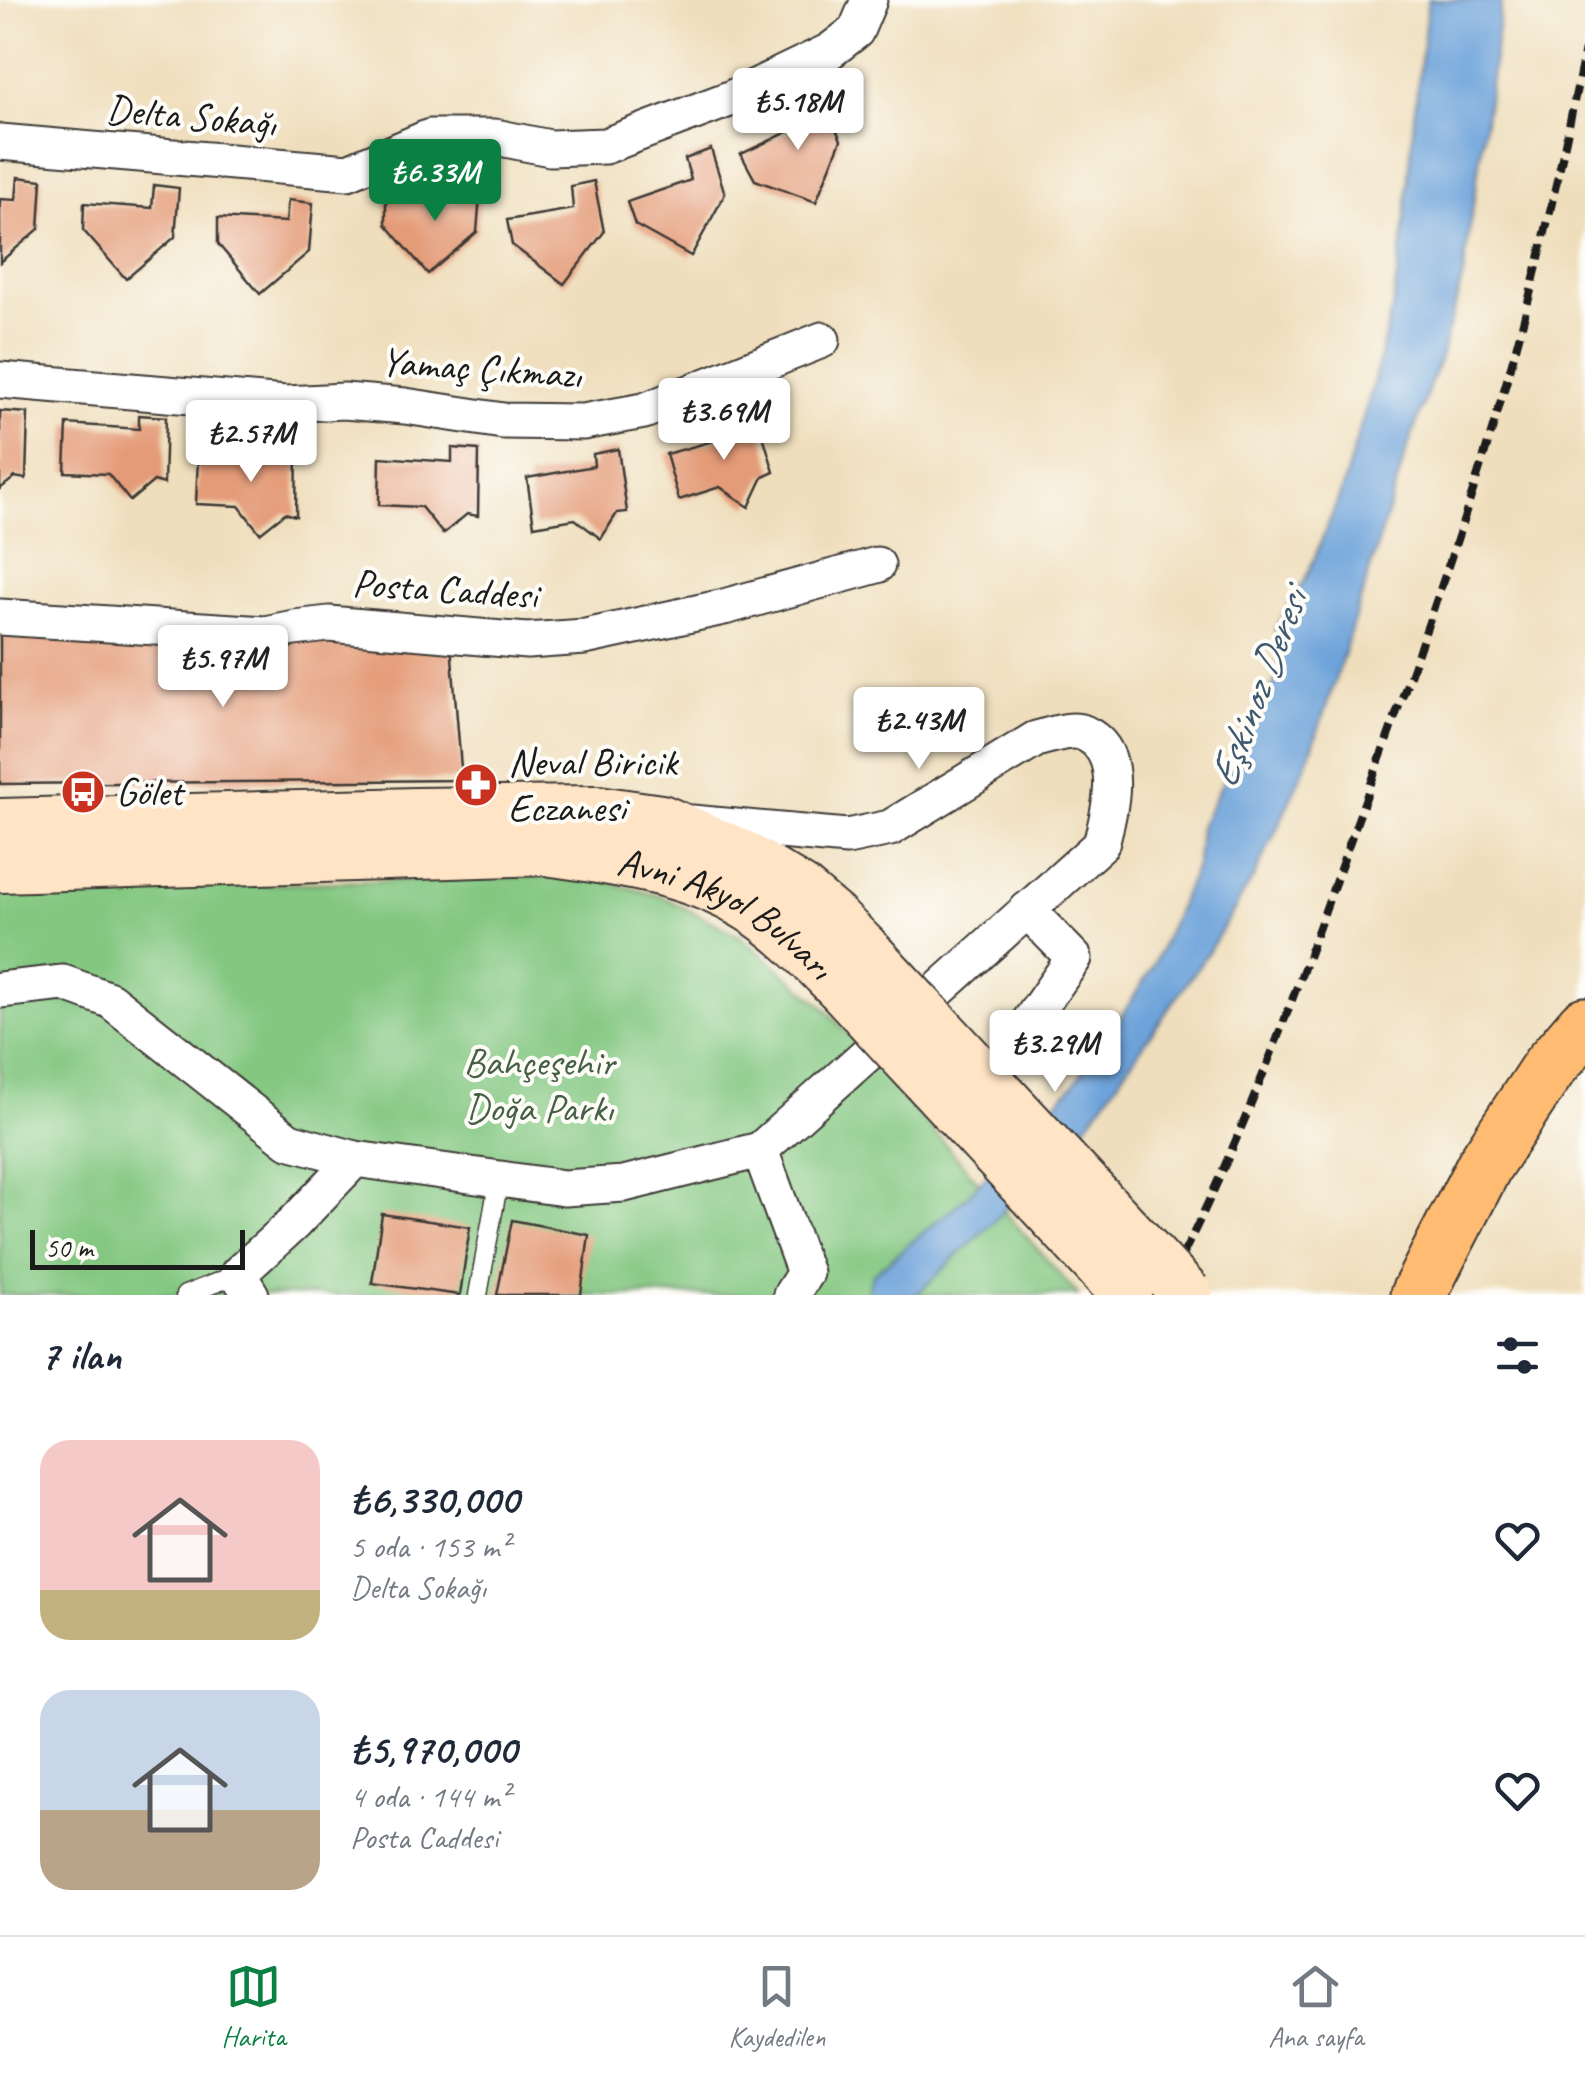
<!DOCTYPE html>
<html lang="tr">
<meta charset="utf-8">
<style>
body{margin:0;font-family:Caveat,sans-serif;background:#f2f2f3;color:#1f2937;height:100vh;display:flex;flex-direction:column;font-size:38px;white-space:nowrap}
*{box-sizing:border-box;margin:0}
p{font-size:32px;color:#747a83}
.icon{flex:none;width:55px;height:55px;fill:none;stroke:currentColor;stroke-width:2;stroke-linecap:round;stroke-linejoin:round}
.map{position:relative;height:1295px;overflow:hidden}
.details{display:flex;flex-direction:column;background:#fff;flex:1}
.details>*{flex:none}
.scale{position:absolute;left:30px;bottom:25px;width:215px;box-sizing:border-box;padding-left:10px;border:5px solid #1c1c1c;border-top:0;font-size:28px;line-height:35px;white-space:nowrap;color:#1c1c1c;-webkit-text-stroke:8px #fdfcf7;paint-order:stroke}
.price{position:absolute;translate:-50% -85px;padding:0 22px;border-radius:10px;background:#fff;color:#222;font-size:32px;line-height:65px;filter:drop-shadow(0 2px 5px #0008)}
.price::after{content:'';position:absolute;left:50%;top:60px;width:30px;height:22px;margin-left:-15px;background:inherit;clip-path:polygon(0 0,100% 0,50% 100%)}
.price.selected{background:#0b8043;color:#fff}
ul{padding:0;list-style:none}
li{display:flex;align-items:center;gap:30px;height:250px;padding:0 40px}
li span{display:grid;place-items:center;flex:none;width:280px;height:200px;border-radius:30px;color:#555}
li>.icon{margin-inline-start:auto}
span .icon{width:120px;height:120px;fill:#fffc;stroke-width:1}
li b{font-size:42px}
h2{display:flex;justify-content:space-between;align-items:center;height:120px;padding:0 40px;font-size:42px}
.menu{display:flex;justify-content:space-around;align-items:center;height:140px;border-top:2px solid #e0e1e3;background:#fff;font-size:28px;color:#747a83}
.menu a{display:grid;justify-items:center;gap:5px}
.menu .selected{color:#0b8043}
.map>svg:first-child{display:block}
.green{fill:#83c781;stroke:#50724e;stroke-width:2.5}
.water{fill:#6da3da;stroke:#44607b;stroke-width:2.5}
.building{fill:#e49b78}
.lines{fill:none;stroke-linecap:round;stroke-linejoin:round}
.service-casing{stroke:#3c3934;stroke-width:21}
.minor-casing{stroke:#3c3934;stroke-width:39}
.secondary-casing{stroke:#3c3934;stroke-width:54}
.primary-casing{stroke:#3c3934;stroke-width:59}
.service{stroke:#fff;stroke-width:18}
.minor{stroke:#fff;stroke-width:35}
.secondary{stroke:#ffe4c6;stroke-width:50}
.primary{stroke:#febb71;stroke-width:55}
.rail{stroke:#1c1c1c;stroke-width:8;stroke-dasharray:15 8;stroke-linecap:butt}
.secondary-bridge-casing{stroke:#3c3934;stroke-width:54;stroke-linecap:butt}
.secondary-bridge{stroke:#ffe4c6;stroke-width:50}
.labels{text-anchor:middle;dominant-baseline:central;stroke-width:8;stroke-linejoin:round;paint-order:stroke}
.street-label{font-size:40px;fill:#1c1c1c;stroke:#fdfcf7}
.poi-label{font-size:40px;fill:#1c1c1c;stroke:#fdfcf7;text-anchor:start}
.park-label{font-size:40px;fill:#456044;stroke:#fdfcf7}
.water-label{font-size:42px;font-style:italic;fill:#405971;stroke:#fdfcf7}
</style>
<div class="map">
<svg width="1585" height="1295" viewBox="0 0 1585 1295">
<rect width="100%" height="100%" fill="#fdfcf7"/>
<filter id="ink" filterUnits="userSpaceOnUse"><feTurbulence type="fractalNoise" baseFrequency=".01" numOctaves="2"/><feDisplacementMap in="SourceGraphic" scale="20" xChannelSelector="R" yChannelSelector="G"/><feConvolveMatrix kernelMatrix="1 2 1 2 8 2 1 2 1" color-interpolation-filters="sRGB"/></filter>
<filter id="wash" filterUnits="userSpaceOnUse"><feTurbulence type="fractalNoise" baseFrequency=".0048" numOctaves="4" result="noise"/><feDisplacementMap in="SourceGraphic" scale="40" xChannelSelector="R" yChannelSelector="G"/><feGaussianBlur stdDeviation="2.25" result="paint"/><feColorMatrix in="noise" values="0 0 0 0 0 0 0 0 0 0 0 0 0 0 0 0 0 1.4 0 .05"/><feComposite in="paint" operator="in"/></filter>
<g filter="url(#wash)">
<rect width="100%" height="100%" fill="#efdebc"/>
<path class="green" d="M584,875L663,897L740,936L822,1005L1078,1295H0V892Z"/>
<path class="water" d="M1428,0H1502L1463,276L1444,346L1408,447L1342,659L1310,755L1283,816L1254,877L1207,954L1090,1121L992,1223L916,1295H867L872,1275L965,1198L1072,1086L1108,1037L1152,968L1197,864L1200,826L1280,672L1275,629L1307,576L1340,495L1372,388L1393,304L1405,222L1414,116Z"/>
<g id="blocks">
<g class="building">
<path d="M820,94L841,140L816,202L755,180L741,154L803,125L793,106Z"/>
<path d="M711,149L725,194L691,256L635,225L627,202L691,180L685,159Z"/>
<path d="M18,177L42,180L39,229L0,262V199L16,200Z"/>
<path d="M457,179L481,183L477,232L428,274L386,224V198L454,202Z"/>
<path d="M594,181L604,232L564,284L512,245L507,220L573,209L571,186Z"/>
<path d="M154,185L179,188L175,237L126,279L83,230L84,203L152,208Z"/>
<path d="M288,200L313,203L309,252L260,294L218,244V218L286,222Z"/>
<path d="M0,411L28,413L26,479L15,477L0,489Z"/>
<path d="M756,412L774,472L763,477L749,507L720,487L679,500L666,454L735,435L730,419Z"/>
<path d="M139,415L166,417L164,484L154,481L130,501L108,474L65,472L67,424L139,429Z"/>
<path d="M270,447L297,449L296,516L285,513L260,533L239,506L196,504L198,456L271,461Z"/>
<path d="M452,448L479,450L478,516L467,514L443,534L421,507L379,505L380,457L452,462Z"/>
<path d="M618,449L627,512L617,513L601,539L575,519L534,526L527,478L594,466L593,454Z"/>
<path d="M0,629L451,645L462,780L0,784Z"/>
<path d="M382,1214L470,1227L460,1295L372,1283Z"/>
<path d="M512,1220L589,1235L581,1295H497Z"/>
</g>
</g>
</g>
<g filter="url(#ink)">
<use href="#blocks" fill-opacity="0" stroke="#3c3934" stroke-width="2.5"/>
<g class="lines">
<defs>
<g id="service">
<path d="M185,1295L238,1274"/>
<path d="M478,1295L499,1179"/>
</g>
<g id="minor">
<path d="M0,142L348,172L430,137H495L550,148L605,146L732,98L830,51L856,31L869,0"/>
<path d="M0,380L286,404L344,401L405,406L503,421L583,422L644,411L822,340"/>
<path d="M0,617L265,634L294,628L329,624L527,641L585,637L724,607L877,565"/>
<path d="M0,990L63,983L110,1000L289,1141L355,1159L564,1188L624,1184L760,1150L1101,844C1110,810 1126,752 1084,733C1070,727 1050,736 1036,739L890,828L847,837L692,823"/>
<path d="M1016,1041L1074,958L1027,910"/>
<path d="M760,1150L805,1273L791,1295"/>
<path d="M251,1295L238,1274L294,1223L355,1159"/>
</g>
<g id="secondary">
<path d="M0,824L416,813L598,811L661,820L739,854L800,890L833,918L864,949"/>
<path id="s1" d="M0,867L546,850C621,861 697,870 761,914C791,935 816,962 841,987"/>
</g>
<path id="primary" d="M1418,1295L1485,1164L1549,1067L1585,1025"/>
</defs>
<use href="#service" class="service-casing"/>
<use href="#minor" class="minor-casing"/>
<use href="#secondary" class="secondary-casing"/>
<use href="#primary" class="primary-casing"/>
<use href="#service" class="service"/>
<use href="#minor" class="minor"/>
<use href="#secondary" class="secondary"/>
<use href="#primary" class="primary"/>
<path class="rail" d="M1162,1295C1241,1147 1296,991 1353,833C1409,679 1466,524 1511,366C1540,262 1563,156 1585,49"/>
<defs>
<g id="secondary-bridge">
<path d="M864,949L1187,1295"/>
<path d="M841,987L1127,1295"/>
</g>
</defs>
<use href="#secondary-bridge" class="secondary-bridge-casing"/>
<use href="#secondary-bridge" class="secondary-bridge"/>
</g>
</g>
<defs>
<symbol id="pharmacy-disc" viewBox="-11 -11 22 22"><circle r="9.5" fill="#c8321e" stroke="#fdfcf7"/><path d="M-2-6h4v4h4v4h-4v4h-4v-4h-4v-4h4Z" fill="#fff"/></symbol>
<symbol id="bus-disc" viewBox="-11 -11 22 22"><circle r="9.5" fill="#c8321e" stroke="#fdfcf7"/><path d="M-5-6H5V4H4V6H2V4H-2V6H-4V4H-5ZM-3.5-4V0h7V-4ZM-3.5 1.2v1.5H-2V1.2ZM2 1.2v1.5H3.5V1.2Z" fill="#fff"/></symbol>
</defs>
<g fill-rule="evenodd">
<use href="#pharmacy-disc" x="451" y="760" width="50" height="50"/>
<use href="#bus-disc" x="58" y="767" width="50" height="50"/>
</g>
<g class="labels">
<g class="street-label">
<text transform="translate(191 116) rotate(5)">Delta Sokağı</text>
<text transform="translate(481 368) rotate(4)">Yamaç Çıkmazı</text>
<text transform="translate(445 589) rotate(4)">Posta Caddesi</text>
<text stroke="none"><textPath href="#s1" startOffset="740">Avni Akyol Bulvarı</textPath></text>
</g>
<g class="poi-label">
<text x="508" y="762">Neval Biricik<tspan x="508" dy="46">Eczanesi</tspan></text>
<text x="116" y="792">Gölet</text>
</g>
<g class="park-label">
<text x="539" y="1062">Bahçeşehir<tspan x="539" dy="46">Doğa Parkı</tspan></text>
</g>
<g class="water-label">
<text transform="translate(1258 689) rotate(-69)">Eşkinoz Deresi</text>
</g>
</g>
</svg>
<div class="scale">50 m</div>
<b class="price" style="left:798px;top:153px">₺5.18M</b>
<b class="price selected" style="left:435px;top:224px">₺6.33M</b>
<b class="price" style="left:724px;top:463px">₺3.69M</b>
<b class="price" style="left:251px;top:485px">₺2.57M</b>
<b class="price" style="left:223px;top:710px">₺5.97M</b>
<b class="price" style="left:919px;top:772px">₺2.43M</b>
<b class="price" style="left:1055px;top:1095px">₺3.29M</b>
</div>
<section class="details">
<h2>7 ilan<svg class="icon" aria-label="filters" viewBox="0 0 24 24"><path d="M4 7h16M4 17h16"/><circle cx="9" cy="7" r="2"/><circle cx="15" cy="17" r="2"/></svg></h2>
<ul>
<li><span style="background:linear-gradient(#f6c9c9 75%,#c2b280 0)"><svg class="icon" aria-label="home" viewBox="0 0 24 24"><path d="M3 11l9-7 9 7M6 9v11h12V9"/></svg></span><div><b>₺6,330,000</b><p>5 oda · 153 m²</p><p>Delta Sokağı</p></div><svg class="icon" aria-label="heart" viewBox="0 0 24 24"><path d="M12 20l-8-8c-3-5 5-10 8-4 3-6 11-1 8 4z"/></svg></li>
<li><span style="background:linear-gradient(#c9d6e8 60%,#b9a48a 0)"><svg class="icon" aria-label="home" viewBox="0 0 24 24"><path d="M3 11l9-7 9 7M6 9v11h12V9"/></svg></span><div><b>₺5,970,000</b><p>4 oda · 144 m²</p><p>Posta Caddesi</p></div><svg class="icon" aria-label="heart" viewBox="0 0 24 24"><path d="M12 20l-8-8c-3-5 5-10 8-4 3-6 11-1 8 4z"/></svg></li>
</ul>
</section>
<nav class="menu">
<a class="selected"><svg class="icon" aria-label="map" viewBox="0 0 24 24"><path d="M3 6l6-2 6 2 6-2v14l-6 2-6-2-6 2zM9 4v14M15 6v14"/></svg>Harita</a>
<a><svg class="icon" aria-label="saved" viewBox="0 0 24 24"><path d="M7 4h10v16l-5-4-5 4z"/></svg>Kaydedilen</a>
<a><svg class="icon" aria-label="home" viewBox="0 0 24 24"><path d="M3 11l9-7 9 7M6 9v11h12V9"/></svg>Ana sayfa</a>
</nav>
